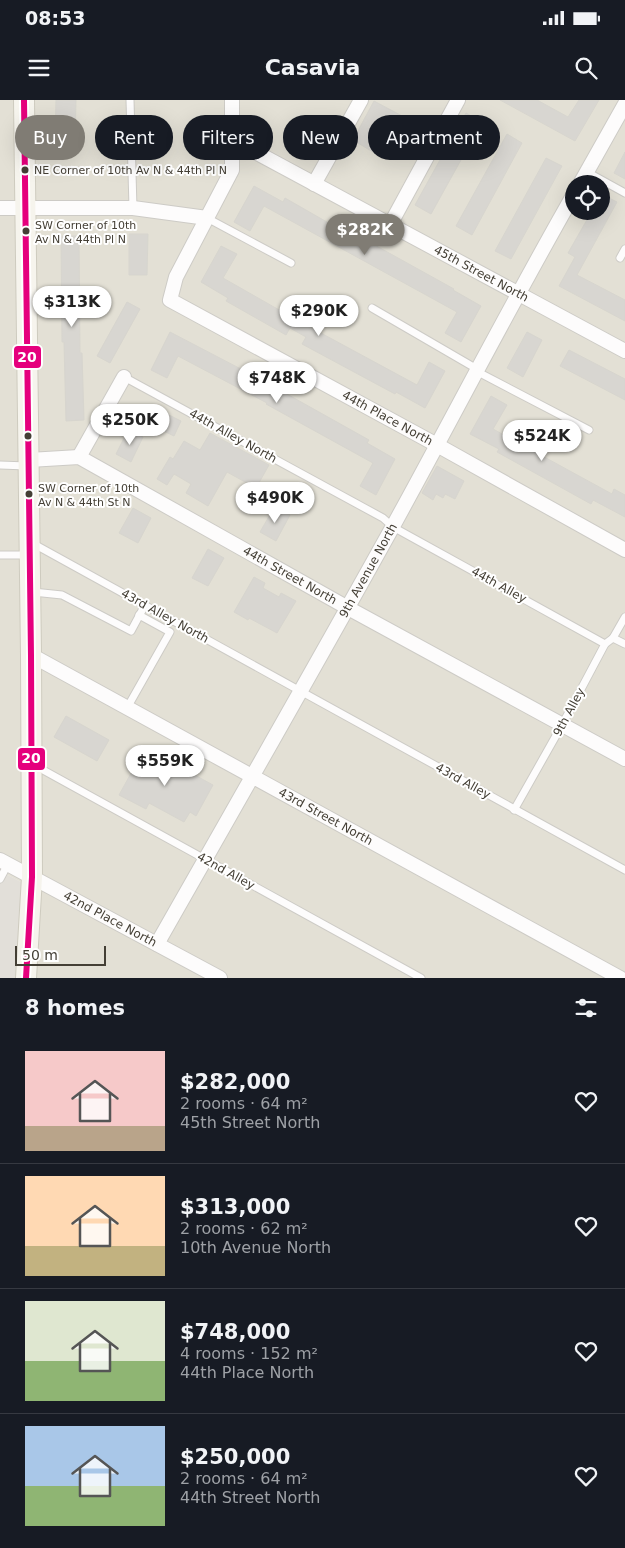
<!DOCTYPE html>
<meta charset="utf-8">
<style>
body{margin:0;font-family:"DejaVu Sans",sans-serif;background:#20242c;color:#f1f3f6;height:100vh;display:flex;flex-direction:column;font-size:19px;white-space:nowrap}
*{box-sizing:border-box;margin:0}
p{font-size:16px;color:#9ea1a6}
.icon{flex:none;width:28px;height:28px;fill:none;stroke:currentColor;stroke-width:2;stroke-linecap:round;stroke-linejoin:round}
.map{position:relative;height:878px;overflow:hidden}
.side{display:flex;flex-direction:column;background:#171b24;flex:1}
.side>*{flex:none}
.banner{position:absolute;left:15px;top:15px;width:595px;height:45px;display:flex;gap:10px}
.buttons{position:absolute;left:565px;top:75px;display:grid;gap:10px}
.buttons a{display:grid;place-items:center;width:45px;height:45px;border-radius:50%;background:#171b24;box-shadow:0 5px 20px #0002;font-size:25px}
.scale{position:absolute;left:15px;bottom:12px;width:91px;box-sizing:border-box;padding-left:5px;border:2px solid #443f35;border-top:0;font-size:14px;line-height:18px;white-space:nowrap;color:#443f35;-webkit-text-stroke:4px #fff;paint-order:stroke}
.price{position:absolute;translate:-50% -42px;padding:0 11px;border-radius:18px;background:#fff;color:#222;font-size:16px;line-height:32px;filter:drop-shadow(0 1px 2px #0008)}
.price::after{content:'';position:absolute;left:50%;top:30px;width:15px;height:11px;margin-left:-8px;background:inherit;clip-path:polygon(0 0,100% 0,50% 100%)}
.price.on{background:#807c74;color:#fff}
ul{padding:0;list-style:none}
li{display:flex;align-items:center;gap:15px;height:125px;padding:0 25px}
li+li{border-top:1px solid #363941}
li span{display:grid;place-items:center;flex:none;width:140px;height:100px;border-radius:0px;color:#555}
li>.icon{margin-inline-start:auto}
span .icon{width:60px;height:60px;fill:#fffc;stroke-width:1}
li b{font-size:21px}
h2{display:flex;justify-content:space-between;align-items:center;height:60px;padding:0 25px;font-size:21px}
.pill{padding:0 18px;border-radius:22px;background:#171b24;box-shadow:0 5px 20px #0002;font-size:18px;line-height:45px}
.pill.on{background:#807c74;color:#fff}
.status{display:flex;justify-content:space-between;align-items:center;height:35px;padding:0 25px;background:#171b24;direction:ltr}
.status svg{height:14px;fill:currentColor}
header{display:flex;justify-content:space-between;align-items:center;height:65px;padding:0 25px;background:#171b24;font-size:22px;font-weight:600}
.map>svg:first-child{display:block}
.residential{fill:#e3e0d5;fill-rule:evenodd}
.industrial{fill:#e2dfd9}
.building{fill:#d8d6d1;stroke:#d7d5ce}
.lines{fill:none;stroke-linecap:round;stroke-linejoin:round}
.lane-casing{stroke:#cdcbc6;stroke-width:9}
.street-casing{stroke:#cdcbc6;stroke-width:16}
.secondary-casing{stroke:#cecbbf;stroke-width:22}
.lane{stroke:#fdfcfc;stroke-width:7}
.street{stroke:#fdfcfc;stroke-width:14}
.secondary{stroke:#f6f4ed;stroke-width:20}
.bus-1-casing{stroke:#fff;stroke-width:10}
.bus-1{stroke:#e5007d;stroke-width:6}
.bus-dot{fill:#443f35;stroke:#fff;stroke-width:2}
.labels{text-anchor:middle;dominant-baseline:central;stroke-width:4;stroke-linejoin:round;paint-order:stroke}
.bus-label{font-size:11px;fill:#443f35;stroke:#fff;text-anchor:start}
.street-label{font-size:12px;fill:#443f35;stroke:#fff}
.line-badge{stroke:#fff;stroke-width:2}
.badge-label{font-size:14px;text-anchor:middle;font-weight:bold;fill:#fff}
</style>
<div class="status"><b>08:53</b><svg viewBox="0 0 49 12"><path d="M0 12V9h3v3zM5 12V6h3v6zM10 12V3h3v9zM15 12V0h3v12zM26 1h20v11H26zM47 4h2v5h-2z"/></svg></div>
<header><svg class="icon" aria-label="menu" viewBox="0 0 24 24"><path d="M4 6h16M4 12h16M4 18h16"/></svg>Casavia<svg class="icon" aria-label="search" viewBox="0 0 24 24"><circle cx="10" cy="10" r="6"/><path d="M15 15l6 6"/></svg></header>
<div class="map">
<svg width="625" height="878" viewBox="0 0 625 878">
<rect width="100%" height="100%" fill="#efeee8"/>
<path class="residential" d="M0,0H625V878H19L21,782L0,771ZM574,84H601V111H574Z"/>
<path class="industrial" d="M0,771L21,782L19,878H0Z"/>
<g class="building">
<path d="M56,0H76L75,41L55,40Z"/>
<path d="M500,0H537L568,17L579,0H599L575,41Z"/>
<path d="M374,1L404,17L394,36L391,34L378,55L353,40Z"/>
<path d="M466,13L482,22L431,114L415,105Z"/>
<path d="M507,34L522,43L472,135L456,126Z"/>
<path d="M625,52V79L614,73Z"/>
<path d="M546,58L562,66L511,159L495,151Z"/>
<path d="M254,86L283,102L285,98L360,141L362,138L454,189L453,190L481,206L461,242L445,233L457,212L264,106L250,131L234,122Z"/>
<path d="M601,94L617,102L577,175L625,200V221L559,186L575,157L568,153L592,111H601Z"/>
<path d="M129,134H148L147,175H129Z"/>
<path d="M61,136H79L80,253H82L84,320L66,321L64,242H62Z"/>
<path d="M221,146L237,154L223,178L295,219L417,285L429,262L445,271L425,308L396,292L395,294L302,244L306,237L290,228L286,235L226,201L228,198L201,182Z"/>
<path d="M127,202L140,209L110,263L97,256Z"/>
<path d="M170,232L260,279L369,340L367,343L395,359L376,395L360,386L373,363L266,304L267,303L178,256L167,278L151,270Z"/>
<path d="M527,232L542,240L523,277L507,268Z"/>
<path d="M569,250L625,279V300L560,266Z"/>
<path d="M491,296L507,305L493,329L612,394L614,389L625,395V417L593,400L591,404L497,352L499,349L470,334Z"/>
<path d="M157,309L181,321L174,336L149,324Z"/>
<path d="M128,330L143,337L131,362L116,354Z"/>
<path d="M210,333L269,365L256,388L227,372L208,406L186,393L191,384L174,374L167,385L157,379L170,357L173,359L184,341L200,350Z"/>
<path d="M437,366L464,381L455,399L445,394L443,398L436,394L433,400L422,393Z"/>
<path d="M275,406L290,415L276,441L260,432Z"/>
<path d="M133,408L151,418L138,443L119,433Z"/>
<path d="M208,449L224,458L208,486L192,478Z"/>
<path d="M254,477L265,483L263,488L279,497L281,493L296,501L277,533L249,518L248,520L234,512Z"/>
<path d="M66,616L109,640L97,661L54,637Z"/>
<path d="M145,648L213,685L196,716L190,712L184,722L149,703L146,709L119,695Z"/>
</g>
<g class="lines">
<defs>
<g id="lane">
<path d="M130,0L133,108"/>
<path d="M587,72L625,93"/>
<path d="M207,118L291,163"/>
<path d="M620,158L625,149"/>
<path d="M372,208L477,269"/>
<path d="M476,271L589,330"/>
<path d="M124,277L383,418L393,427L605,544"/>
<path d="M0,365L27,366"/>
<path d="M32,443L625,770"/>
<path d="M0,455H27"/>
<path d="M33,492L62,495L131,531L145,505"/>
<path d="M613,538L625,544"/>
<path d="M127,608L170,532L139,515"/>
<path d="M34,665L421,878"/>
<path d="M514,710L562,625L605,544L613,538L625,517"/>
<path d="M0,779L8,764"/>
</g>
<g id="street">
<path id="s1" d="M232,0V70L176,177L170,200L437,345L625,450"/>
<path id="s2" d="M233,40L625,251"/>
<path d="M314,84L361,0"/>
<path d="M580,84L625,4"/>
<path d="M0,108H133L207,118"/>
<path d="M390,125L458,0"/>
<path d="M79,357L124,277"/>
<path id="s3" d="M29,360L79,357L348,508L625,659"/>
<path id="s4" d="M31,555L620,878"/>
<path id="s5" d="M0,760L220,878"/>
<path id="s6" d="M157,844C236,705 315,567 392,428C453,317 511,204 574,94"/>
</g>
<path id="secondary" d="M24,0L31,555L32,777L26,878"/>
</defs>
<use href="#lane" class="lane-casing"/>
<use href="#street" class="street-casing"/>
<use href="#secondary" class="secondary-casing"/>
<use href="#lane" class="lane"/>
<use href="#street" class="street"/>
<use href="#secondary" class="secondary"/>
<defs>
<path id="bus-1" d="M24,0L31,555L32,777L26,878"/>
</defs>
<use href="#bus-1" class="bus-1-casing"/>
<use href="#bus-1" class="bus-1"/>
</g>
<g class="bus-dot">
<circle cx="25" cy="70" r="4.5"/>
<circle cx="26" cy="131" r="4.5"/>
<circle cx="28" cy="336" r="4.5"/>
<circle cx="29" cy="394" r="4.5"/>
</g>
<g class="labels">
<g class="bus-label">
<text x="34" y="70">NE Corner of 10th Av N &amp; 44th Pl N</text>
<text x="35" y="125">SW Corner of 10th<tspan x="35" dy="14">Av N &amp; 44th Pl N</tspan></text>
<text x="38" y="388">SW Corner of 10th<tspan x="38" dy="14">Av N &amp; 44th St N</tspan></text>
</g>
<g class="street-label">
<text stroke="none"><textPath href="#s2" startOffset="282">45th Street North</textPath></text>
<text stroke="none"><textPath href="#s1" startOffset="462">44th Place North</textPath></text>
<text transform="translate(233 336) rotate(29)">44th Alley North</text>
<text stroke="none"><textPath href="#s6" startOffset="429">9th Avenue North</textPath></text>
<text stroke="none"><textPath href="#s3" startOffset="292">44th Street North</textPath></text>
<text transform="translate(499 485) rotate(29)">44th Alley</text>
<text transform="translate(165 516) rotate(29)">43rd Alley North</text>
<text transform="translate(569 612) rotate(-62)">9th Alley</text>
<text transform="translate(463 681) rotate(29)">43rd Alley</text>
<text stroke="none"><textPath href="#s4" startOffset="336">43rd Street North</textPath></text>
<text transform="translate(226 771) rotate(29)">42nd Alley</text>
<text stroke="none"><textPath href="#s5" startOffset="125">42nd Place North</textPath></text>
</g>
</g>
<g class="line-badge">
<rect x="13" y="245" width="29" height="24" rx="5" fill="#e5007d"/>
<rect x="17" y="647" width="29" height="24" rx="5" fill="#e5007d"/>
</g>
<g class="badge-label">
<text x="27" y="262">20</text>
<text x="31" y="663">20</text>
</g>
</svg>
<div class="buttons">
<a><svg class="icon" aria-label="locate" viewBox="0 0 24 24"><circle cx="12" cy="12" r="6"/><path d="M12 2v4M12 18v4M2 12h4M18 12h4"/></svg></a>
</div>
<div class="scale">50 m</div>
<b class="price on" style="left:365px;top:156px">$282K</b>
<b class="price" style="left:72px;top:228px">$313K</b>
<b class="price" style="left:319px;top:237px">$290K</b>
<b class="price" style="left:277px;top:304px">$748K</b>
<b class="price" style="left:130px;top:346px">$250K</b>
<b class="price" style="left:542px;top:362px">$524K</b>
<b class="price" style="left:275px;top:424px">$490K</b>
<b class="price" style="left:165px;top:687px">$559K</b>
<div class="banner">
<a class="pill on">Buy</a>
<a class="pill">Rent</a>
<a class="pill">Filters</a>
<a class="pill">New</a>
<a class="pill">Apartment</a>
</div>
</div>
<section class="side">
<h2>8 homes<svg class="icon" aria-label="filters" viewBox="0 0 24 24"><path d="M4 7h16M4 17h16"/><circle cx="9" cy="7" r="2"/><circle cx="15" cy="17" r="2"/></svg></h2>
<ul>
<li><span style="background:linear-gradient(#f6c9c9 75%,#b9a48a 0)"><svg class="icon" aria-label="home" viewBox="0 0 24 24"><path d="M3 11l9-7 9 7M6 9v11h12V9"/></svg></span><div><b>$282,000</b><p>2 rooms · 64 m²</p><p>45th Street North</p></div><svg class="icon" aria-label="heart" viewBox="0 0 24 24"><path d="M12 20l-8-8c-3-5 5-10 8-4 3-6 11-1 8 4z"/></svg></li>
<li><span style="background:linear-gradient(#ffd9b3 70%,#c2b280 0)"><svg class="icon" aria-label="home" viewBox="0 0 24 24"><path d="M3 11l9-7 9 7M6 9v11h12V9"/></svg></span><div><b>$313,000</b><p>2 rooms · 62 m²</p><p>10th Avenue North</p></div><svg class="icon" aria-label="heart" viewBox="0 0 24 24"><path d="M12 20l-8-8c-3-5 5-10 8-4 3-6 11-1 8 4z"/></svg></li>
<li><span style="background:linear-gradient(#dfe7d0 60%,#8fb573 0)"><svg class="icon" aria-label="home" viewBox="0 0 24 24"><path d="M3 11l9-7 9 7M6 9v11h12V9"/></svg></span><div><b>$748,000</b><p>4 rooms · 152 m²</p><p>44th Place North</p></div><svg class="icon" aria-label="heart" viewBox="0 0 24 24"><path d="M12 20l-8-8c-3-5 5-10 8-4 3-6 11-1 8 4z"/></svg></li>
<li><span style="background:linear-gradient(#a9c7e8 60%,#8fb573 0)"><svg class="icon" aria-label="home" viewBox="0 0 24 24"><path d="M3 11l9-7 9 7M6 9v11h12V9"/></svg></span><div><b>$250,000</b><p>2 rooms · 64 m²</p><p>44th Street North</p></div><svg class="icon" aria-label="heart" viewBox="0 0 24 24"><path d="M12 20l-8-8c-3-5 5-10 8-4 3-6 11-1 8 4z"/></svg></li>
</ul>
</section>
